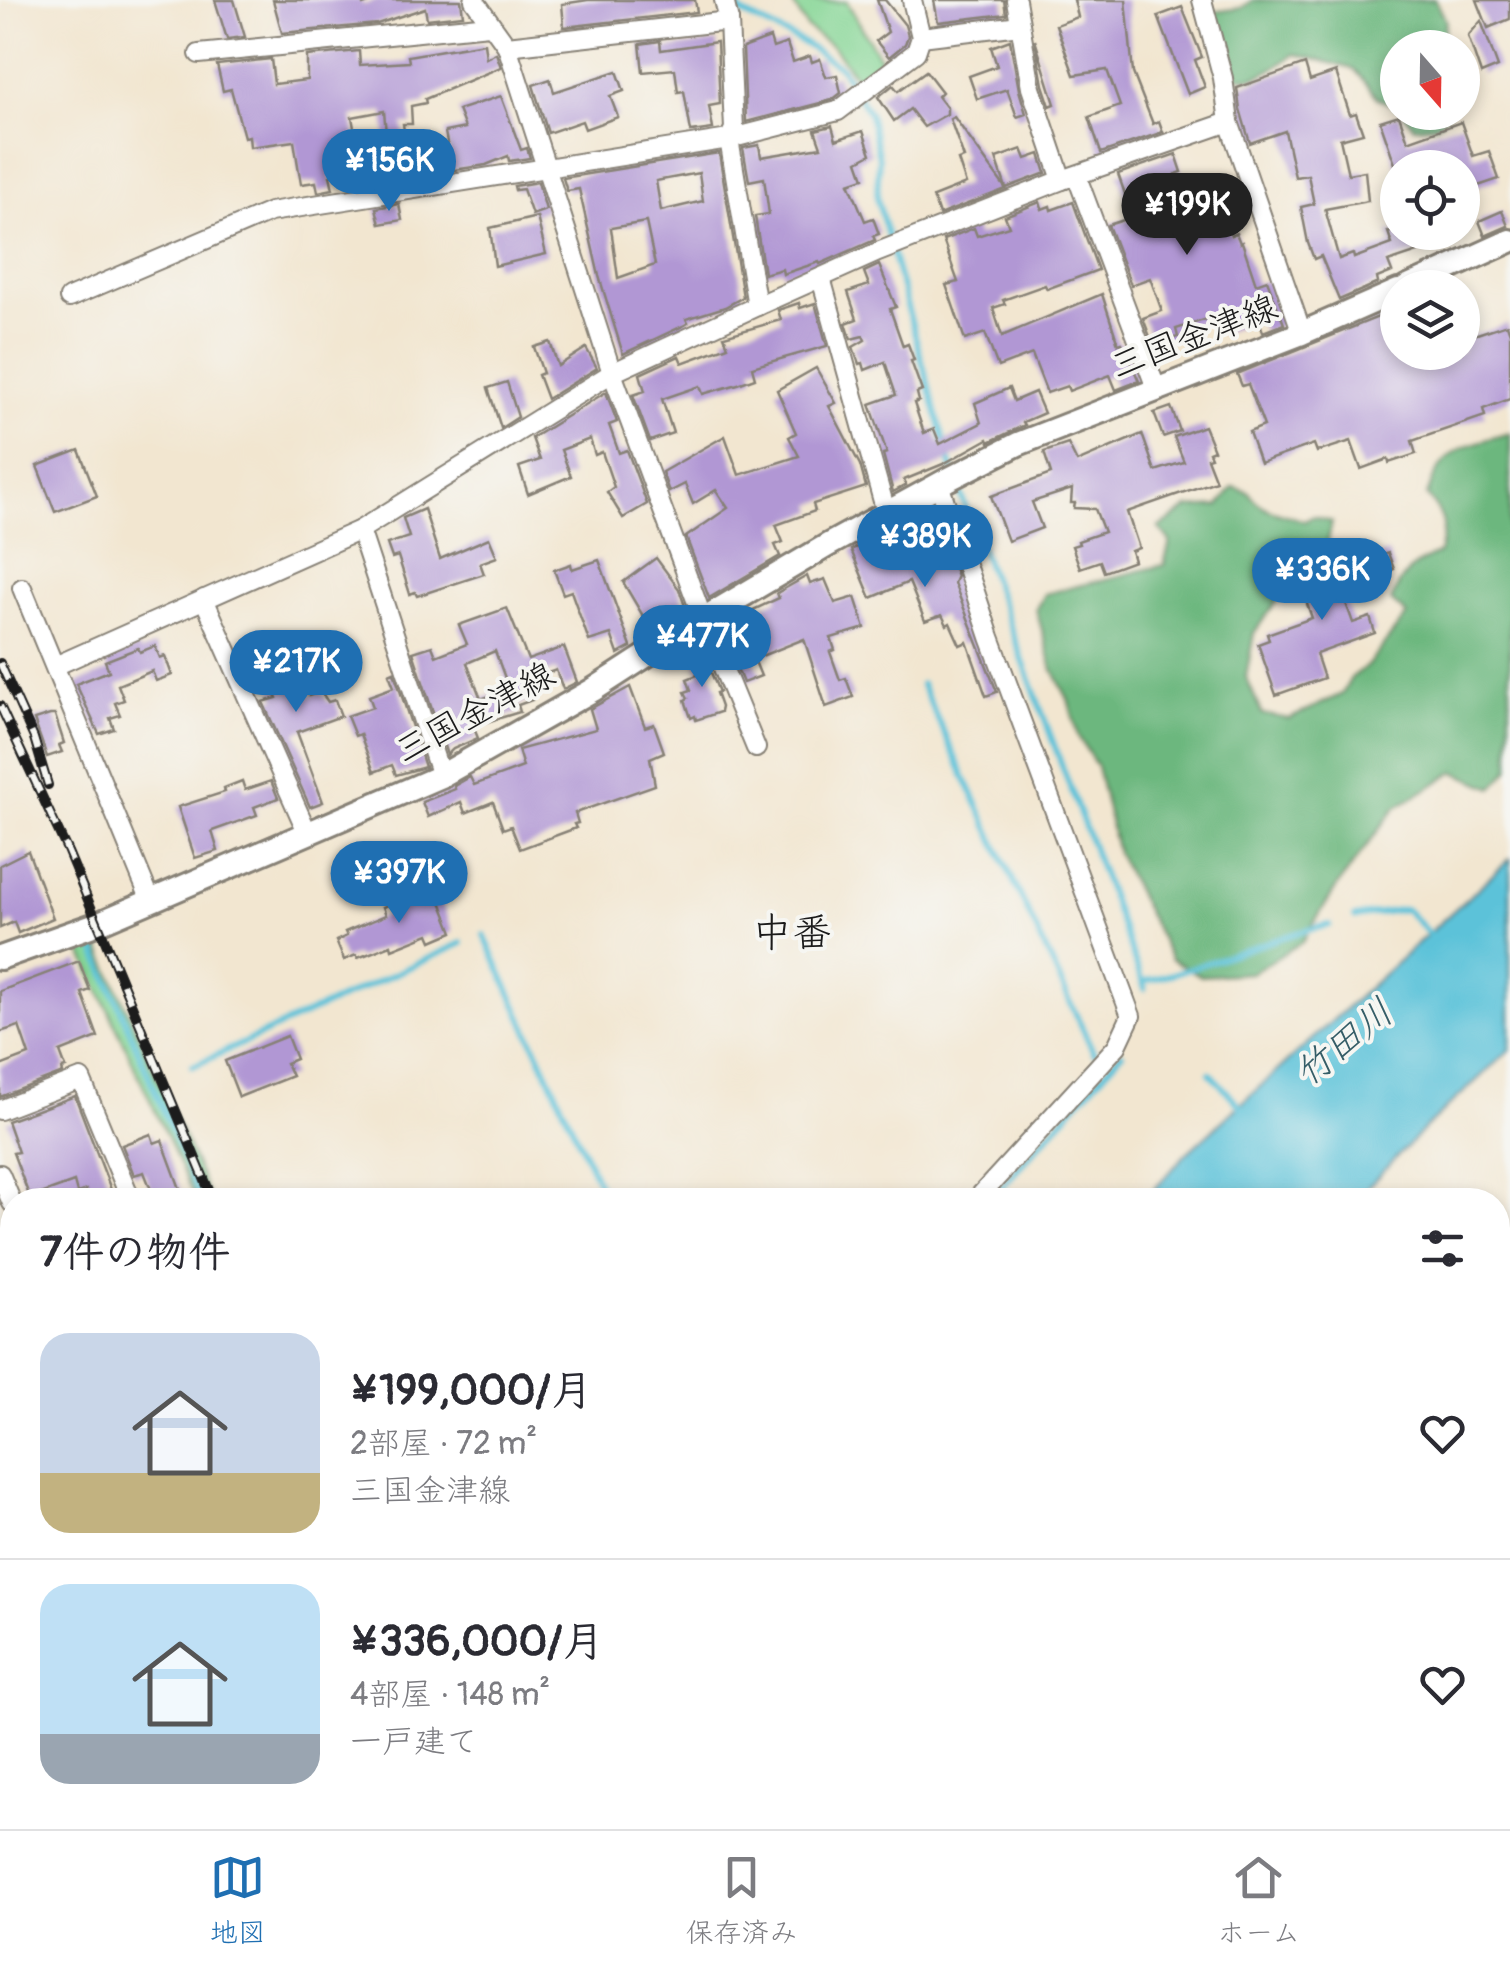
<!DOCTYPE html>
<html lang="ja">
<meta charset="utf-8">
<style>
body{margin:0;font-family:Pangolin,"Klee One",sans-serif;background:#f2f2f3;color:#2b2b33;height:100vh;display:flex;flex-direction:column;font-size:38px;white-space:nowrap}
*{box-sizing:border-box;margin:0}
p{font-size:32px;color:#7c7c81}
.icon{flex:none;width:55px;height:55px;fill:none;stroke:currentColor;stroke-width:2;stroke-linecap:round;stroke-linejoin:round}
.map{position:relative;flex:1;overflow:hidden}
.panel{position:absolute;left:0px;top:1188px;width:1510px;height:642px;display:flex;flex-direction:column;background:#fff;border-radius:40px 40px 0 0;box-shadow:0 5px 15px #0003}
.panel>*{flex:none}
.needle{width:65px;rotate:160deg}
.tools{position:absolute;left:1380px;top:30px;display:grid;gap:20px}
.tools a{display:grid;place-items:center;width:100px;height:100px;border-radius:50%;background:#fff;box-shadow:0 5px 15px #0003;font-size:50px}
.price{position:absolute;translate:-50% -85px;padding:0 22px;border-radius:35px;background:#1f6fb2;color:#fff;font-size:32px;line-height:65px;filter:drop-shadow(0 2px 5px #0008)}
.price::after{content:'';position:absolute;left:50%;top:60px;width:30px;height:22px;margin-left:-15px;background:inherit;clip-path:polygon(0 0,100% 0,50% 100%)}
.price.selected{background:#222;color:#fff}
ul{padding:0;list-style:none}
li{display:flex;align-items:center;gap:30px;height:250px;padding:0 40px}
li+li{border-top:2px solid #e1e1e2}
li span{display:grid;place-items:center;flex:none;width:280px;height:200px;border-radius:30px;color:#555}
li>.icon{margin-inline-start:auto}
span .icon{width:120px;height:120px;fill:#fffc;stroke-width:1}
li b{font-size:42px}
h2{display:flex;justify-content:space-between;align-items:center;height:120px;padding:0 40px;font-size:42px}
.tabs{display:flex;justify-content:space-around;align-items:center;height:140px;border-top:2px solid #e1e1e2;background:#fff;font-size:28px;color:#7c7c81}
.tabs a{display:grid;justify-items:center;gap:5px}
.tabs .selected{color:#1f6fb2}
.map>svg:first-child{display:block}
.green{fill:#86d695;stroke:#517958;stroke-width:2.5}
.forest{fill:#6cb77e;stroke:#446a4d;stroke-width:2.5}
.water{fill:#5cc2d9;stroke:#3c6f7a;stroke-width:2.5}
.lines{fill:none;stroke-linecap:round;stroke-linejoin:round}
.stream{stroke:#5cc2d9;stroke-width:6}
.building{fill:#b197d4;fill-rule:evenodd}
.minor-casing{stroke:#878176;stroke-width:22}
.secondary-casing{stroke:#878176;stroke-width:28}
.minor{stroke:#fff;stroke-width:18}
.secondary{stroke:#fff;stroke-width:22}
.rail-casing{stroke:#1c1c1c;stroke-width:10}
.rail{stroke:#f6f6f2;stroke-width:6;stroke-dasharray:19;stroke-linecap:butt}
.labels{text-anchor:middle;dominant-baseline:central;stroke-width:8;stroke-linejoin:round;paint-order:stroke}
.street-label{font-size:35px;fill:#1c1c1c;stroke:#f6f6f2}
.water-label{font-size:38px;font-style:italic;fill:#365e68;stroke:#f6f6f2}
.quarter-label{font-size:40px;fill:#1c1c1c;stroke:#f6f6f2}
</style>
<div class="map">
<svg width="1510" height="1829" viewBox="0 0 1510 1829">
<rect width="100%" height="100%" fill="#f6f6f2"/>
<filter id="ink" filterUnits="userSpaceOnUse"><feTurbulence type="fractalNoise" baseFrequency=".01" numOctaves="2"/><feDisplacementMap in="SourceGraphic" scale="20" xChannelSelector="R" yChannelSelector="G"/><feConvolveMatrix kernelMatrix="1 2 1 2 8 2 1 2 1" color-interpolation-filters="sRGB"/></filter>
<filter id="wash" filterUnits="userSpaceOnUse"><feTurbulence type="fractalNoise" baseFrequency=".0048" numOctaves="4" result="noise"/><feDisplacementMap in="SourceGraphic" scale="40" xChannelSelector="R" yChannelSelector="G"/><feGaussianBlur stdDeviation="2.25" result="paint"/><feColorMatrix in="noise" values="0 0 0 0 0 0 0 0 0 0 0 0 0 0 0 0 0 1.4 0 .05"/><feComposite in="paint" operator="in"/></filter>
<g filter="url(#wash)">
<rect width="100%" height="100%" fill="#f2e6d0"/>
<g class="green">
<path d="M791,0L847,2L884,65L858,80L834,48L807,28Z"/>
<path d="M98,944L211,1200H196L81,950Z"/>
</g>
<g class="forest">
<path d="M1253,0H1436L1446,21L1441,47L1398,48L1397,107L1379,99L1354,69L1295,54C1277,66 1255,85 1233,75L1213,12L1241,8Z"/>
<path d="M1404,113H1449L1437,125L1414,127Z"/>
<path d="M1510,433V768L1493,788L1455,772L1395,808L1340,882L1302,942L1251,973L1201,976L1171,959L1117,853L1097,767L1078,736L1068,699L1053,670L1036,609L1044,594L1164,565L1170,542L1159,528L1188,508L1219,506L1233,487L1249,492C1261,513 1283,512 1304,521L1314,516L1332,522L1326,551L1280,596L1254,633L1246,677L1262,714L1289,719L1342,694L1351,678L1368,665L1407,615L1391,601C1403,572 1411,566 1439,553C1446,525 1446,519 1427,496C1440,449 1466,445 1510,433Z"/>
</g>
<g class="water">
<path d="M1510,859V1050L1426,1127L1355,1200H1145L1186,1154Z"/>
<path d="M425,1818H701L686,1829H393Z"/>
</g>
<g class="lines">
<g class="stream">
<path d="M737,0L740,12L805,44L841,68L869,113L879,158L877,198L952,469"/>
<path d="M956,481L1145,989"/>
<path d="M921,684L1094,1053"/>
<path d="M1355,917L1405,909L1435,940"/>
<path d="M484,935L606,1200"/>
<path d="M93,944L201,1200"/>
<path d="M1142,982C1206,967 1264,939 1329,925"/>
<path d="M193,1066L462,943"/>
<path d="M1210,1073L1243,1109"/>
<path d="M990,1200L1122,1053"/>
<path d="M1498,1408L1510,1438"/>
</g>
</g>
<g id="blocks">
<g class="building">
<path d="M215,0H234L245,37L227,39Z"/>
<path d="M273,0H361L363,5L378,0H461L463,15L427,19L425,8L377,24L282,33Z"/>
<path d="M588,0H695L697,12L564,27L562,4Z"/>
<path d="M877,0H885L905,25L908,36L905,44L889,57L876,41L888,32Z"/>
<path d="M934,0H1004L1006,14L938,22Z"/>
<path d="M1074,0H1126L1133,73L1153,124L1159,121L1163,132L1101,153L1089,117L1120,106L1107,70L1074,75L1056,25L1078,17Z"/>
<path d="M1477,0H1510V19L1488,28Z"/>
<path d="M1182,7L1202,57L1195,60L1205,87L1188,94L1158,16Z"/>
<path d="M1481,21L1498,67L1481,74L1468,36Z"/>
<path d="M770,38L773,48L787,43L793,62L810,56L812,62L820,59L826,77L837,75L841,93L832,100L746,122L743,48Z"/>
<path d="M1010,40L1019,90L1026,114L1017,117L1007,89L977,99L969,76L997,66L991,47Z"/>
<path d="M1035,40L1055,104L1050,106L1043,85Z"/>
<path d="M660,41L661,50L717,42L720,104L709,106L713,129L691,132L684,91L678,92L675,69L643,72L640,44Z"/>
<path d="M484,43L486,58L496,53L501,67L425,99L426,103L411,106L412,124H403L408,159L449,153L445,132L465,128L458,110L501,96L521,150L527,148L530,158L509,161L508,156L486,165L364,184L362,171L330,176L333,189L318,192L316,182L301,184L294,141L250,147L249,136L244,137L231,89L223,91L217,65L271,59L274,84L307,80V56L359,51L360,65L409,62L408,56ZM384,111L387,145L358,149L352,117Z"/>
<path d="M1305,64L1310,81L1336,72L1350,115L1356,113L1363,133L1340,139L1348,174L1365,171L1368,201L1325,209L1339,259L1353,254L1354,258L1392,244L1388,232H1411L1418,252L1388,262L1392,272L1377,278L1378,283L1339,300L1321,256L1314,259L1308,243L1301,207L1314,204L1308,175L1295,177L1285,131L1250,143L1240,109L1237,88Z"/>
<path d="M617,71L624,91L610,96L618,117L585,129L582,121L548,133L533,85L550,79L554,92Z"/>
<path d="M926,71L942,92L938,96L947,108V114L924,127L910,109L894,121L878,97L893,85L898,91Z"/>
<path d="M1399,115L1408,141L1461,122L1473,156L1489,151L1499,179L1466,190L1462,168H1438L1434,158L1427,160L1426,157L1396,167L1380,121Z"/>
<path d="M954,117L1006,189L939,215L933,197L966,184L958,160L964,158L950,119Z"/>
<path d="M832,126L836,140L863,131L871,154L858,161L864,178L849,183L865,221L873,218L879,234L873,236L875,240L820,264L819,262L783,274L782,269L764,274L755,216L769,214L764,178L749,181L743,148L759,145L761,157L821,147L815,130Z"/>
<path d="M1022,149L1026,159L1040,154L1046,173L1006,188L996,158Z"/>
<path d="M719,153L743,297L725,307L686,319L688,323L683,326L623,354L599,276L579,189L567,191L563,178ZM699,173L703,201L661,211L656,181ZM646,222L655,265L618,278L611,228Z"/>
<path d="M1176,154L1182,172L1176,174L1190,216L1221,205L1231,235L1236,233L1240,243L1242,242L1256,284L1267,280L1284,324L1263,332L1259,320L1219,334L1213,317L1176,329L1178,337L1153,345L1143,318L1162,311L1150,278L1131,285L1108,225L1133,217L1118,174Z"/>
<path d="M538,182L546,210L532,215L523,189L515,190L514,186Z"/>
<path d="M1040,202L1042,209L1050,206L1051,210L1073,202L1098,270L1047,289L1045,285L1003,300L1005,304L993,308L1002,336L1102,294L1118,344L1122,343L1139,381L1116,390L1110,375L1069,391L1067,386L1047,393L1032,354L998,367L985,333L965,340L946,285L958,282L943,240L974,228L977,236L1009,226L1005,216Z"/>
<path d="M399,204L402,220L380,224L376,208Z"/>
<path d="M1502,211L1508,226L1485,236L1479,221Z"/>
<path d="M537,217L546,254L495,266L490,228Z"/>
<path d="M879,265L896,307L890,309L903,346L908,344L914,360L911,361L922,391L917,393L919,401L914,403L924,433L934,429L940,444L981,423L975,403L1009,388L1014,401L1035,392L1044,413L1023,422L1025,425L989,442L988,439L943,464L904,480L906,485L893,492L883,454L887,453L870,404L896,395L885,362L865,370L863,363L859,364L853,347L865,340L863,336L851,339L846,323L857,319L848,292L869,285L864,272Z"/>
<path d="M799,303L800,308L815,303L827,346L752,367L755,378L738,384L703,394L700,386L662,399L673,433L650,441L633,395L645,391L640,374L679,356L682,363L728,346L724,336L781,320L778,310Z"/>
<path d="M1398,309V352H1462V339L1507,324L1510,333V399L1483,409L1485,416L1412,441L1416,454L1389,463L1388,459L1361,469L1351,441L1317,452L1314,444L1260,463L1249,432L1264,426L1248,384L1242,386L1237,374Z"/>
<path d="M550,342L558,366L586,348L597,368L547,399L538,375L543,373L534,347Z"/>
<path d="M816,368L836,403L829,406L860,465L866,487L813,504L815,511L776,525L783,542L775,545L780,556L709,598L686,537L728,508L716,490L693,504L685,484L669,492L662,472L725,436L739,475L799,456L789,437L796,433L777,390Z"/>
<path d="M507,382L518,417L501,428L488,388Z"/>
<path d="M606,392L617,422L609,425L619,453L627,450L647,504L623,518L607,492L614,487L602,452L595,455L590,439L561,450L571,476L528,494L519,467L540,460L532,438Z"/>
<path d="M1171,407L1180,431L1163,437L1154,413Z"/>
<path d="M1204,426L1214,450L1209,452L1211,457L1207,458L1216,481L1127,512L1139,548L1131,551L1134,561L1104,572L1100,561L1080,568L1072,546L1079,544L1078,541L1104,532L1095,509L1074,508L1075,503H1071L1072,489L1032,502L1042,528L1008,541L991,496L1051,474L1044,452L1068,444L1077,462L1142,434L1155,471L1184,462L1174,437Z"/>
<path d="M79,450L97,496L55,512L37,466Z"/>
<path d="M424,509L440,559L489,538L497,557L480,563L484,574L417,596L415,592L410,594L398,556L392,558L387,544L409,537L403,518Z"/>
<path d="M943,537L957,576L954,583L997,692L986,696L967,642L960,645L950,623L947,625L942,615L925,621L909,582L871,598L851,550L869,541L878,562Z"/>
<path d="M1388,553L1394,569L1384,573L1386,580L1343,595L1353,623L1370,617L1375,633L1316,654L1324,678L1276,695L1258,644L1269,640L1267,634L1312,618L1300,584L1316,578L1314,572L1336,564L1366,554L1368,560Z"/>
<path d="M656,558L679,589L687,612L653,633L623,582Z"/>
<path d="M599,560L631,647L618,654L611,634L589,641L571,591L563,594L554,570L571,564L572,569Z"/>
<path d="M807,576L810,584L825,579L835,603L855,597L865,628L831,638L835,650L830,652L840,680L846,678L853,697L826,707L804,639L754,659L761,676L743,683L725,639L733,636L727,622L779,598L777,593Z"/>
<path d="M507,608L528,660L564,647L577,682L563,689L556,670L525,681L532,700L518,705L520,712L473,726L478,738L453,749L447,755L413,652L432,646L436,656L467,644L459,625ZM495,651L509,689L481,699L467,663Z"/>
<path d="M155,646L160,658L165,656L172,675L156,681L152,671L118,685L124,700L115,703L120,715L110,718L114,729L99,734L76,684L109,671L105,661L138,648L140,652Z"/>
<path d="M301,647L308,664L297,668L309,696L321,692L328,702L335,700L341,716L297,732L323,802L310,807L263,702L277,698L262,662Z"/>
<path d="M701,648L719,692L716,693L721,707L720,712L696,720L695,716L691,718L685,700L688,698L685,692L691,690L687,679L700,674L692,651Z"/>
<path d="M394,672L425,767L396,775L392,765L374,772L360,734L355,736L347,716L373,707L369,696L394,687L389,674Z"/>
<path d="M630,687L645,727L654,724L664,752L650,758L655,785L575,813L578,823L574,824L576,828L520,849L511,826L503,829L493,802L465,813L461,802L428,817L422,802L455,789L454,786L470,777L474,785L523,767L518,750L596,729L590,709Z"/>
<path d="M50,715H55L64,743L59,745L62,752L47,757L34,720Z"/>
<path d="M242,781L245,790L271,781L278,798L254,807L257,815L212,831L218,851L195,858L178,807L225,792L224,788Z"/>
<path d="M28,851L53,918L18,933L14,922L0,928V865Z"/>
<path d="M435,886L453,932L432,941L429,934L392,949L391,945L358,958L356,955L344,960L336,941L347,936L345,932L386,915L383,907Z"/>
<path d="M79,961L90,990L82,993L98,1037L60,1052L66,1068L62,1069L63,1073L0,1097V1066L29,1055L19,1026L0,1032V991Z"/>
<path d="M287,1036L296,1059L286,1063L292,1076L239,1097L225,1061Z"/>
<path d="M75,1096L115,1200H89L86,1190L77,1193L74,1182L30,1198L13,1153L18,1152L7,1121Z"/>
<path d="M151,1134L154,1143L162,1140L182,1194L164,1200L158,1190L152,1192L144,1172L134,1175L122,1145Z"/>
</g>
</g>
</g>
<g filter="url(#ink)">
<use href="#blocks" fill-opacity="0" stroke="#878176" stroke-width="2.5"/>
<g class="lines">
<defs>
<g id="minor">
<path d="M474,0L507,46L612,373L703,619L756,748"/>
<path d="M724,0L729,21L734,129L729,139L757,306"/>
<path d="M1016,0L1031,88L1062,180"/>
<path d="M1202,0L1223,78L1229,122L1302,333"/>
<path d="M921,37L1020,25"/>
<path d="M507,46L729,21"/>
<path d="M199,54L489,25"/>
<path d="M1077,177L1156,388"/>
<path d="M821,278L886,512"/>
<path d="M69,298L270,212L729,139L838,111L916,52L921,37L912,0"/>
<path d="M939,484L990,637L1131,1016L1117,1046L976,1200"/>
<path d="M360,530L441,776"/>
<path d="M22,588L151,901"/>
<path d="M204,599L308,834"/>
<path d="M55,666L360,530L612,373L757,306L878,252L1062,180L1229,122"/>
<path d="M0,1110L81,1079L131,1200"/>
<path d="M0,1174L12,1203"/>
<path d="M0,1403L12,1398"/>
<path d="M0,1521L12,1547"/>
</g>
<g id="secondary">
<path d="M1406,288L1510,241"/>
<path d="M0,958L99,923L441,776L593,690L703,619L828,545L947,480L1018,444L1302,333L1398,291"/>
</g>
</defs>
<use href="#minor" class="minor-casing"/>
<use href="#secondary" class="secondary-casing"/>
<use href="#minor" class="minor"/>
<use href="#secondary" class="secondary"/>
<defs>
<g id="rail">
<path d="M0,663L34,738L48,785"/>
<path d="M0,706L68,852L213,1200"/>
<path d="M474,1818L479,1829"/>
</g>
</defs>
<use href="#rail" class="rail-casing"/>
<use href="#rail" class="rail"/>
</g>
</g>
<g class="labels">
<g class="street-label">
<text transform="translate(1194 337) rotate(-21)">三国金津線</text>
<text transform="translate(475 713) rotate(-28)">三国金津線</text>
</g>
<g class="water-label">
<text transform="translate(1344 1043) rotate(-39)">竹田川</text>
</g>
<g class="quarter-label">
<text x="792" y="933">中番</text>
</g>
</g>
</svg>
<div class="tools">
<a><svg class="needle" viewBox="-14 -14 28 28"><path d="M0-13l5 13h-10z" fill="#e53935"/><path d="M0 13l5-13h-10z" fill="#7c7c81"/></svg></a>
<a><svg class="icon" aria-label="locate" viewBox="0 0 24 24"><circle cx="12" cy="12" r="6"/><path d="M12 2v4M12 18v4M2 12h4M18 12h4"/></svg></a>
<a><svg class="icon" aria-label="layers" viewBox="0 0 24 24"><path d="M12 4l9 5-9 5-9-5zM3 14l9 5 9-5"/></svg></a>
</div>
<b class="price" style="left:389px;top:214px">¥156K</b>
<b class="price selected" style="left:1187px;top:258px">¥199K</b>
<b class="price" style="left:925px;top:590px">¥389K</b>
<b class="price" style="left:1322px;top:623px">¥336K</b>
<b class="price" style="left:702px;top:690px">¥477K</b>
<b class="price" style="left:296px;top:715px">¥217K</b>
<b class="price" style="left:399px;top:926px">¥397K</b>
<section class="panel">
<h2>7件の物件<svg class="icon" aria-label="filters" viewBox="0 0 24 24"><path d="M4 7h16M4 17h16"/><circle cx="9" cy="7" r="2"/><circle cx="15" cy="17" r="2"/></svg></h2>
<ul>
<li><span style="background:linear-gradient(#c9d6e8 70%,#c2b280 0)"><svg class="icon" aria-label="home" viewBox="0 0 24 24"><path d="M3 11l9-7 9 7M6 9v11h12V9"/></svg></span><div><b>¥199,000/月</b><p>2部屋 · 72 m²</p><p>三国金津線</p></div><svg class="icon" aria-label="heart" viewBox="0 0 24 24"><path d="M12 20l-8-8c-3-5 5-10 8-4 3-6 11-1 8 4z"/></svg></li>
<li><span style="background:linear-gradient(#bfe0f5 75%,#9aa5b1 0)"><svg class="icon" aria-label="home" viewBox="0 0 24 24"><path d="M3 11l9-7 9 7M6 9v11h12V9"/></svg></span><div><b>¥336,000/月</b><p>4部屋 · 148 m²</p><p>一戸建て</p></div><svg class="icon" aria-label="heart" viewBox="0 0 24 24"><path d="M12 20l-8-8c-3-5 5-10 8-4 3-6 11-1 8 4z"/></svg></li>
</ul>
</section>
</div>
<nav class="tabs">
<a class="selected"><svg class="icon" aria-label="map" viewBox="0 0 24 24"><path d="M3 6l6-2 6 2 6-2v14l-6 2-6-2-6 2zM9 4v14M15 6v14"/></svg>地図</a>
<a><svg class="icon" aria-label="saved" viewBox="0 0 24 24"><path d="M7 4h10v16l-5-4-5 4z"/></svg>保存済み</a>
<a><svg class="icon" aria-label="home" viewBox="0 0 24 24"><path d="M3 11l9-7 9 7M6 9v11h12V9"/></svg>ホーム</a>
</nav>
